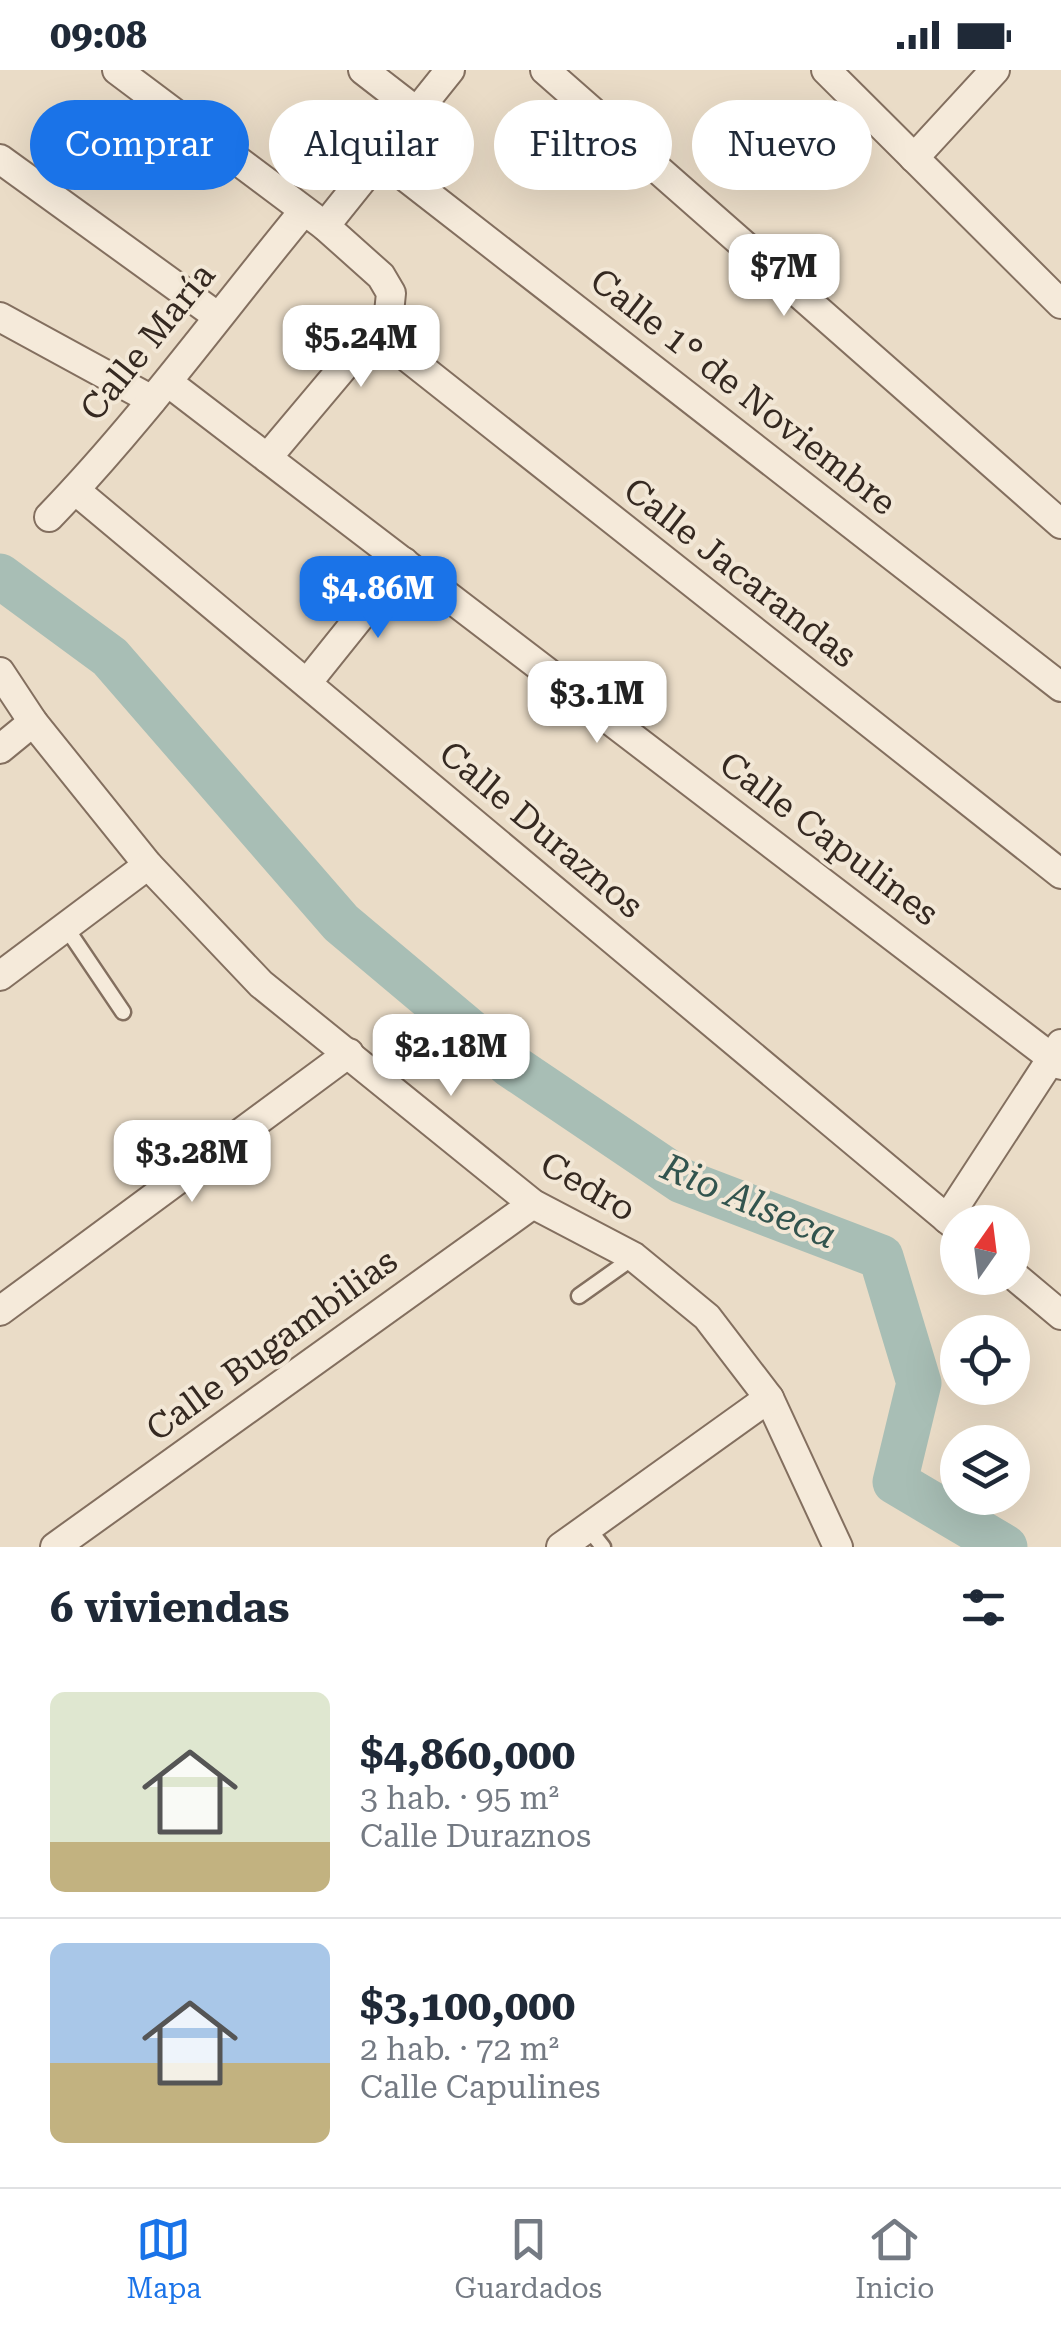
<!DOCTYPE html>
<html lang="es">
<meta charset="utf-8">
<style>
body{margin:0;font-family:"Roboto Serif",serif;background:#f6f6f7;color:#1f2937;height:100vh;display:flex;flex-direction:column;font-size:38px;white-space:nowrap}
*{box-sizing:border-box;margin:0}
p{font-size:32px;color:#747a83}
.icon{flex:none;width:55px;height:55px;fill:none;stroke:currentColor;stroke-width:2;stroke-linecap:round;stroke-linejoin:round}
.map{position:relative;height:1477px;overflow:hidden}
.drawer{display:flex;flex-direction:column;background:#fff;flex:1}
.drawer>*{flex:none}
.guide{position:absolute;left:30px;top:30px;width:1002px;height:90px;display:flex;gap:20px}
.needle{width:65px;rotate:14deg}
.controls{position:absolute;left:940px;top:1135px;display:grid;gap:20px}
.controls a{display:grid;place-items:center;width:90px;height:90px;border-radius:50%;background:#fff;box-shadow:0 10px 40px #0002;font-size:50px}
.price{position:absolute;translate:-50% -85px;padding:0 22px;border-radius:20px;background:#fff;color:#222;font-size:32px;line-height:65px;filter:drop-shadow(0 2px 5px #0008)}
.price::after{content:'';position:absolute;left:50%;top:60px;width:30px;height:22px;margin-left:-15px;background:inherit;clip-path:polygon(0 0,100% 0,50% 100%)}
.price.active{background:#1a73e8;color:#fff}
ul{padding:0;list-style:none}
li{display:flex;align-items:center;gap:30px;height:250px;padding:0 50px}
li+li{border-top:2px solid #e0e1e3}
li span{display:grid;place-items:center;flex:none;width:280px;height:200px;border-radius:15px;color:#555}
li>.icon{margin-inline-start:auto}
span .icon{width:120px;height:120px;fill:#fffc;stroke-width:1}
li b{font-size:42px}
h2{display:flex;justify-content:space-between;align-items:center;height:120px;padding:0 50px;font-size:42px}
.pill{padding:0 35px;border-radius:45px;background:#fff;box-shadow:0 10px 40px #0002;font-size:35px;line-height:90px}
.pill.active{background:#1a73e8;color:#fff}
.status{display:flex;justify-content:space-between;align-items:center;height:70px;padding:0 50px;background:#fff;direction:ltr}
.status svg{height:28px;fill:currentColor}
.tabs{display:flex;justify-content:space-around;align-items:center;height:140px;border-top:2px solid #e0e1e3;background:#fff;font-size:28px;color:#747a83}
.tabs a{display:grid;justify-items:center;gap:5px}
.tabs .active{color:#1a73e8}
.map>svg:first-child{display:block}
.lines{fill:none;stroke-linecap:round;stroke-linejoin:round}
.river{stroke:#a8beb5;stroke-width:45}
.lane-casing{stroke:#836f5f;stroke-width:19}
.street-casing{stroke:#836f5f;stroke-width:32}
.lane{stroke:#f5eada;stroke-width:14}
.street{stroke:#f5eada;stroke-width:28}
.labels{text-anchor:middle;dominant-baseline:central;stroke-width:8;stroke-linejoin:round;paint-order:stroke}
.street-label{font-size:35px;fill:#352921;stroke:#f2e7d6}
.water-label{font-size:38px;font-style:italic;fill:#32544e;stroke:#f2e7d6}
</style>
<div class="status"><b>09:08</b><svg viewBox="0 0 49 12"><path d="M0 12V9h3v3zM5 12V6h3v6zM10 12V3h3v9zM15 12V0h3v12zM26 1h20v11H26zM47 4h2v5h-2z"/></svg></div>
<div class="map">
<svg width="1061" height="1477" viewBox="0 0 1061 1477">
<rect width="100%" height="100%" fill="#eadcc7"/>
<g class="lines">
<path class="river" d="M0,506L110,587L341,853L510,995L682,1111L881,1187L919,1313L895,1412L1005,1477"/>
<defs>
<g id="lane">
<path d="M65,856L123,942"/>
<path d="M579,1226L634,1187"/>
<path d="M588,1458L603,1477"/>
</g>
<g id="street">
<path d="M117,0L325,156L381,206L391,223L389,243L267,388"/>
<path d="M363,0L416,41"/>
<path d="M545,0L1061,454"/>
<path d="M826,0L1061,234"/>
<path d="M380,87L1061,617"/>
<path d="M914,88L995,0"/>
<path d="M0,89L217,246"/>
<path d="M325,156L450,0"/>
<path d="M0,247L152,330"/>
<path d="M373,260L1061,804"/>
<path d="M169,313L1061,995"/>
<path d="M75,420L958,1158"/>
<path d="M49,447C141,352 219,244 303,142"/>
<path d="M0,602L33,652L148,795L261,914L533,1134L634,1187L707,1247L769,1328L838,1477"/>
<path d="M307,613L404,492"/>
<path d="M0,679L33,652"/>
<path d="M0,906L148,795"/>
<path d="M947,1149L1061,974"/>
<path d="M1012,1204L1061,1245"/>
<path d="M0,1241L349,983"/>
<path d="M55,1477L533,1134"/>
<path d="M561,1477L769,1328"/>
</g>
</defs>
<use href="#lane" class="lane-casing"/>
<use href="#street" class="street-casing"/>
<use href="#lane" class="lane"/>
<use href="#street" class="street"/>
</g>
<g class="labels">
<g class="street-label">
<text transform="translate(148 272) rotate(-51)">Calle María</text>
<text transform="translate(743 322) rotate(38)">Calle 1° de Noviembre</text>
<text transform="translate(740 503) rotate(38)">Calle Jacarandas</text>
<text transform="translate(541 760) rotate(40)">Calle Duraznos</text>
<text transform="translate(829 769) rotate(37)">Calle Capulines</text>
<text transform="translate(588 1117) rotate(30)">Cedro</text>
<text transform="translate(272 1275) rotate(-36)">Calle Bugambilias</text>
</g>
<g class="water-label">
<text transform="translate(749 1131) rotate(23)">Rio Alseca</text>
</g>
</g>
</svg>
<div class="controls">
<a><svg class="needle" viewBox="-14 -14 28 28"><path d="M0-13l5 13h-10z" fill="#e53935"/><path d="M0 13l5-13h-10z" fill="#747a83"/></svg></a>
<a><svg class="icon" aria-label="locate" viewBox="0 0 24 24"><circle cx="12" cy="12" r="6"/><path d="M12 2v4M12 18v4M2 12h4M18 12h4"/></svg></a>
<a><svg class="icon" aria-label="layers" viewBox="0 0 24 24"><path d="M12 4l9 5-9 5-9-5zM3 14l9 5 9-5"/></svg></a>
</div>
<b class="price" style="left:784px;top:249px">$7M</b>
<b class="price" style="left:361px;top:320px">$5.24M</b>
<b class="price active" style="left:378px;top:571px">$4.86M</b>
<b class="price" style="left:597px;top:676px">$3.1M</b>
<b class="price" style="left:451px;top:1029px">$2.18M</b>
<b class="price" style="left:192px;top:1135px">$3.28M</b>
<div class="guide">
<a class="pill active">Comprar</a>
<a class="pill">Alquilar</a>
<a class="pill">Filtros</a>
<a class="pill">Nuevo</a>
</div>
</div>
<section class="drawer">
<h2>6 viviendas<svg class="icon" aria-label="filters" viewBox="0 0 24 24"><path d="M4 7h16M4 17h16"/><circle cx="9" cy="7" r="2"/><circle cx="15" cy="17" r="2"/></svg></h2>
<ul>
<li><span style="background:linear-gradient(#dfe7d0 75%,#c2b280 0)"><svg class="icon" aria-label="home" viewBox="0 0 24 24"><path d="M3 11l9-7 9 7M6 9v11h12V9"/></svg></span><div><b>$4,860,000</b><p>3 hab. · 95 m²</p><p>Calle Duraznos</p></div></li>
<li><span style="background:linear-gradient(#a9c7e8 60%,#c2b280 0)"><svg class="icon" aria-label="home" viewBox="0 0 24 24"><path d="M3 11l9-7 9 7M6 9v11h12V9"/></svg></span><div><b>$3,100,000</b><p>2 hab. · 72 m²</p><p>Calle Capulines</p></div></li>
</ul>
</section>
<nav class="tabs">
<a class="active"><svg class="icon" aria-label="map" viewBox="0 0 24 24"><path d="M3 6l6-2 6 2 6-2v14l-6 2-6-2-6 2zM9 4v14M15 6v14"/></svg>Mapa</a>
<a><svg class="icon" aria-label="saved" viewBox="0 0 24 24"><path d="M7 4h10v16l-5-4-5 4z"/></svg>Guardados</a>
<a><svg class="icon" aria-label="home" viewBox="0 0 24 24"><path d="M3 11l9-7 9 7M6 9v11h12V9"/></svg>Inicio</a>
</nav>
